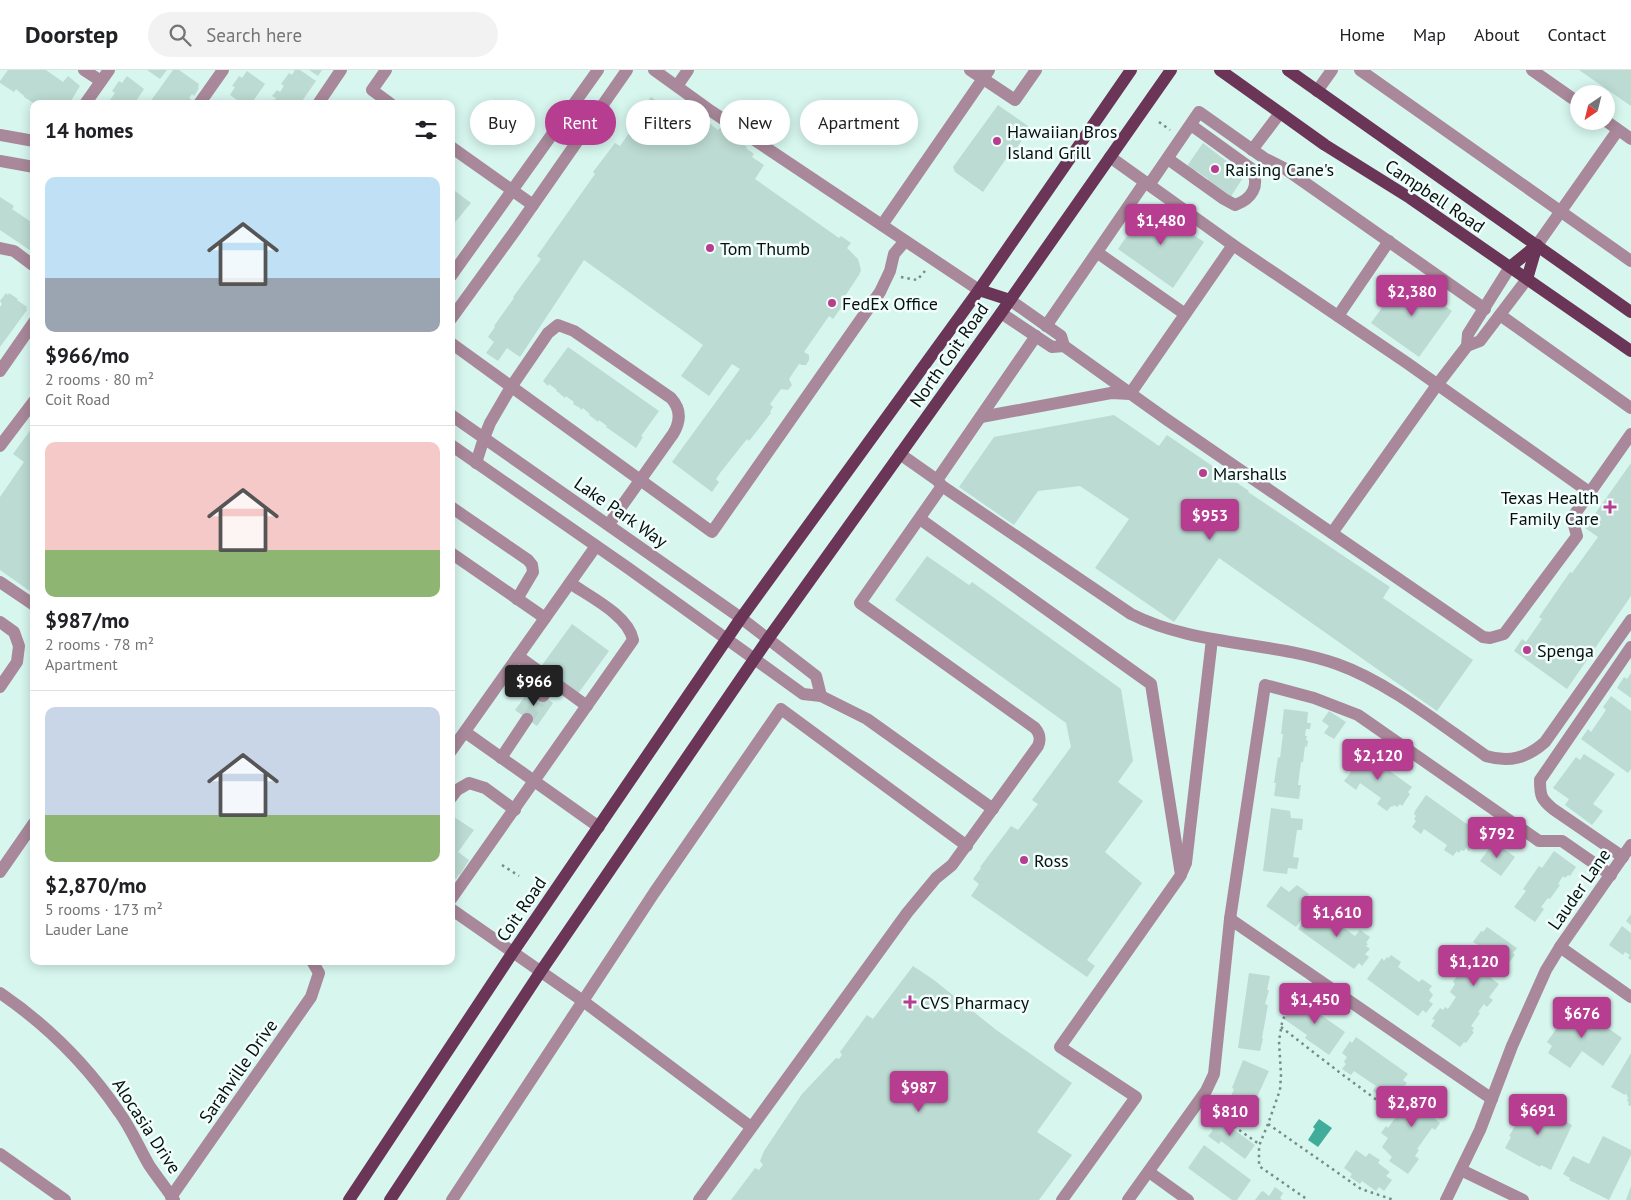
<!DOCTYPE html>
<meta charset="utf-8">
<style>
body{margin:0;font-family:"PT Sans",sans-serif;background:#f2f2f2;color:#202124;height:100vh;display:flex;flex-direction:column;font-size:19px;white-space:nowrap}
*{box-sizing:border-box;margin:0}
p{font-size:16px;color:#757577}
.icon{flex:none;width:28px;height:28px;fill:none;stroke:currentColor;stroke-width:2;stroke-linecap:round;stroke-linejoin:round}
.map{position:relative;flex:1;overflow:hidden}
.drawer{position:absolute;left:30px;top:30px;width:425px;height:865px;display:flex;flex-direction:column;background:#fff;border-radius:10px;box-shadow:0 2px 12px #0003}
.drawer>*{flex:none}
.top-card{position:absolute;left:470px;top:30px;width:475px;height:45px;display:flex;gap:10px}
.needle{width:32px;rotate:215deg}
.controls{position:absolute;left:1570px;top:15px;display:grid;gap:10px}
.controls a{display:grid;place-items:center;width:45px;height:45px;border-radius:50%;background:#fff;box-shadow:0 2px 12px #0003;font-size:25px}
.price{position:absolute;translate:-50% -42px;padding:0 11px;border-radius:5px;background:#b63d90;color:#fff;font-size:16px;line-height:32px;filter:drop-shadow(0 1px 2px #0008)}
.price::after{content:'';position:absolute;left:50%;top:30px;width:15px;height:11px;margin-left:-8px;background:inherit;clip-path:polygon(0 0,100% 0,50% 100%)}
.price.selected{background:#222;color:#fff}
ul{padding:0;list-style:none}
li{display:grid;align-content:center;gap:10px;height:265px;padding:0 15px}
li+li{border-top:1px solid #e0e0e0}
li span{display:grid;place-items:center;height:155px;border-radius:10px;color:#555}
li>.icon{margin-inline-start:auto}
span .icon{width:90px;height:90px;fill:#fffc;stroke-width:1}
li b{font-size:21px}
h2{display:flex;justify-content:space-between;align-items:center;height:60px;padding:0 15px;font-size:21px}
.chip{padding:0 18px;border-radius:22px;background:#fff;box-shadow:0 2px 12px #0003;font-size:18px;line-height:45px}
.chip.selected{background:#b63d90;color:#fff}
header{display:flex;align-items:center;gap:30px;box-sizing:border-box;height:70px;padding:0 25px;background:#fff;border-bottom:1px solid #e0e0e0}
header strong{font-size:24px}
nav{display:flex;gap:28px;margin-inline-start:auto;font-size:18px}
.search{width:350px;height:45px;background:#f2f2f2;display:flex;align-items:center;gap:12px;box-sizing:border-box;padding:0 18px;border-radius:28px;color:#757577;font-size:19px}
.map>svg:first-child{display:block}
.water{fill:#3fad99}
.building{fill:#bcdbd3}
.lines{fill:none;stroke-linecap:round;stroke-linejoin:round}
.minor-tunnel{stroke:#b7d4cc;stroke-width:12;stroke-dasharray:12 6;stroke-linecap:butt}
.path{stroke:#768c87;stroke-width:2.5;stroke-dasharray:2.5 4;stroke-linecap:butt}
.minor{stroke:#a8889a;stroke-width:12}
.major{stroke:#6a3557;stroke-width:12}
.poi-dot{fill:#b63d90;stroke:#f2fefb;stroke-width:2}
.labels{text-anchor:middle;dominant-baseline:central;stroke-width:5;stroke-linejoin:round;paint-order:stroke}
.poi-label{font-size:18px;fill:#06100e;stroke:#f2fefb;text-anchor:start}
.street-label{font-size:18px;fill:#06100e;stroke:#f2fefb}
</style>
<header>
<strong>Doorstep</strong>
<div class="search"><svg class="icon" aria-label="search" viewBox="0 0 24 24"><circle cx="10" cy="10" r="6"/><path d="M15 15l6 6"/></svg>Search here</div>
<nav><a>Home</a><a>Map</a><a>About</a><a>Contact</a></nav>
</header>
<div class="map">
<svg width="1631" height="1130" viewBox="0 0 1631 1130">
<rect width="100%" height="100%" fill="#d6f6ee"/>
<path class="water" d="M1319,1049L1332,1058L1318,1077L1308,1070L1315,1059L1313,1057Z"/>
<g class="building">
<path d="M8,0H46L63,12L68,6L80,16L69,34H35L24,27V26L16,19L14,22L0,13V11Z"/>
<path d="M147,0H167L160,9Z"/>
<path d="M173,0H179L199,14L198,17L199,18L194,26L192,24L189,28L191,29L188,34H152L150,32Z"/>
<path d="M295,0H300L316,11L300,34H271L276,28L272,26L277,20L280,22L284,16L281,14L289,3L292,5Z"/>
<path d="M309,0H322L318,6Z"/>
<path d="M1579,0H1631V36Z"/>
<path d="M247,1L265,14L251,34H243L230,25L235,17L232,16L239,6L242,8Z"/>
<path d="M127,6L144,19L134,34H116L110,30L115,23L112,21L119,11L122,13Z"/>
<path d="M651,27L663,35L660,38L677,50L675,53L679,56L688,43L707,56L709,53L718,60L720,58L747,77L746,78L754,84L752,87L764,95L755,109L839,168L841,166L851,173L847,178L858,189L861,200L859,205L845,226L848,228L833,249L829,246L804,282L809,285V290L806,295H802L799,294L789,309L792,315L788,320L781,319L770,334L773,337L770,342L771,343L749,371L747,369L720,403L716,409L719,412L712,422L672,392L740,299L732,294L709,326L681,306L703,275L584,190L520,287L507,278L498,291L486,283L494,272L488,267L495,257L494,256L514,228L513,227L541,189L537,186L595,104L593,102L615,73L620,76L645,40L643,38Z"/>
<path d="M998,35L1031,58L1012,84L1010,83L983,122L955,102L953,97Z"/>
<path d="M1203,73L1233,96L1234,95L1246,103L1230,128L1207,111L1208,109L1196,101L1195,102L1187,96Z"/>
<path d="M451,118L471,133L451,157Z"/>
<path d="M0,127L14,136L12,139L34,154V183L0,160Z"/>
<path d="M1149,134L1204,172L1173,218L1118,179Z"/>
<path d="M1404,207L1452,241L1419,287L1371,253Z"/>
<path d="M6,223L8,225L9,223L18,229L17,230L27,237L26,239L27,240L0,277V237L2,234L0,231Z"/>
<path d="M568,277L659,341L641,366L643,367L636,378L606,357L607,356L599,350L598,352L597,351L589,345L590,344L583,338L581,340L580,338L573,334L574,332L566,326L565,328L558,322L556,321L557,320L549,314L548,316L543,311Z"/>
<path d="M1114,345L1159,376L1167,365L1249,421L1248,422L1390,517L1383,528L1473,590L1437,641L1219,488L1174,552L1095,498L1129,449L1080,416L1038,421L1014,455L959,417L994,367Z"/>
<path d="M34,355V524L0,500V427L24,392L13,384Z"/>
<path d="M1631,393V526L1567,619L1514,581L1522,569L1526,572L1542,549L1539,547L1570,502L1572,503L1598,467L1585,458Z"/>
<path d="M927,486L969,515L972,512L1121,619L1133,691L1118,712L1143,731L1105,782L1142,813L1087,890L1095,896L1087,907L971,826L979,814L973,809L981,798L980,797L1011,756L1018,760L1038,734L1032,730L1071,677L1066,653L895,530Z"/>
<path d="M572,554L609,581L577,625L540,598Z"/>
<path d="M1631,603V628L1617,618L1624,607L1627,609Z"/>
<path d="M532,617L553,633L537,656L515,640Z"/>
<path d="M1611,626L1631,641V699L1628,703L1581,669L1588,659L1591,662L1606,640L1603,637Z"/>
<path d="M1284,639L1308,642L1307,653H1311L1310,659H1306L1305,666H1307L1306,670L1308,671L1307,677L1305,676L1303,692H1301L1298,715H1301L1299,729L1274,726L1276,713H1274L1278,687L1280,688L1283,664H1281Z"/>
<path d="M1329,641L1346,652L1334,669L1324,663L1329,656L1322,651Z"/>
<path d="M1360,680L1412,717L1408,722L1410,724L1402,736L1400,734L1397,737L1394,735L1392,737L1391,736L1387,741L1377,734L1381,728L1360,713L1356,720L1344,711L1351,702L1347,699Z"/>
<path d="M1584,684L1615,704L1593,734L1603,741L1592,755L1565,735L1569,729L1553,718L1576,687L1580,690Z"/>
<path d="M1426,725L1478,762L1474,767L1477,769L1469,781L1466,778L1464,781L1461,780L1459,783L1457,781L1453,786L1444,780L1447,775L1424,759L1421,764L1412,757L1416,751L1414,749L1416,746L1414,744L1415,741Z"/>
<path d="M1271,738L1290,741L1291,748L1303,749L1302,760H1297L1293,787L1299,788L1297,799L1288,798L1287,804L1263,801Z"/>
<path d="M451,745L474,760L458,782L469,790L460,805L459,804L456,809L451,806Z"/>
<path d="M1494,772L1515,787L1501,806L1480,791Z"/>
<path d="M1554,781L1576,797L1570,806L1568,805L1565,808L1563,806L1558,814L1560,815L1550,829L1548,828L1541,837L1544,839L1535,852L1514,837L1526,821L1523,819L1539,796L1542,798Z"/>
<path d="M1297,815L1309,824L1305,829L1309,834L1305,838L1308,840L1296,857L1266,836L1281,816L1289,822Z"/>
<path d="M1329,838L1338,845L1334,851L1355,866L1360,860L1370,867L1366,873L1368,874L1366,876L1370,879L1365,884L1369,887L1362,896L1359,893L1354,899L1298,859L1311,842L1316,845L1318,842L1323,845Z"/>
<path d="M1631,844V855L1626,851Z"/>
<path d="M1622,856L1631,863V890L1628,888L1630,885L1625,882L1623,885L1609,875Z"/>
<path d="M1487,857L1517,878L1513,883L1515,885L1506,896L1504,894L1503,897L1501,895L1491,908L1499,914L1489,927L1493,930L1487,937L1484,934L1478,942L1480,943L1471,956L1474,958L1472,961L1474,962L1466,973L1464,972L1460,977L1431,956L1435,950L1432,949L1440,938L1443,940L1445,937L1448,939L1456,927L1450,922L1455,914L1453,912L1457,906L1455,904L1465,890L1468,892L1478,879L1476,878L1478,875L1473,872L1481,861L1483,862Z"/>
<path d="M1391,885L1401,892L1398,897L1419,912L1422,909L1432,916L1429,920L1433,925L1429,931L1433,934L1426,943L1423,940L1418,946L1367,909L1382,888L1384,891L1387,887L1389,888Z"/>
<path d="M913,896L934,910L995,959L1072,1013L1037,1062L1072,1085L1039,1130H731L755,1098L759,1100L763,1095L760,1091L764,1081L802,1024L836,988L839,989L842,985L840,982L867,945L873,949Z"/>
<path d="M1249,903L1270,906L1267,920H1269L1265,934L1268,935L1262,968L1263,969L1260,981L1238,978Z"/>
<path d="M1300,926L1323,942L1321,945L1345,962L1329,985L1305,968L1307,965L1284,949Z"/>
<path d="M1574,934L1622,968L1603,996L1582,981L1570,998L1548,983L1552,976L1547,972Z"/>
<path d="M1356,967L1408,1004L1403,1010L1407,1013L1398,1024L1395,1021L1393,1025L1390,1022L1388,1025L1386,1023L1382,1028L1373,1021L1376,1016L1354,1001L1351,1005L1342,999L1346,994L1344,992L1347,987L1342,983L1350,971L1352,973Z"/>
<path d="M1631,983V1036L1628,1035L1629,1032L1627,1031L1628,1028L1626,1023L1625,1025L1611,1017Z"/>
<path d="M1243,990L1269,1001L1257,1027L1260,1029L1249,1056L1223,1045L1234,1019L1232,1018Z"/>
<path d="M1412,1019L1418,1023L1419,1021L1421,1022L1423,1019L1430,1024L1432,1022L1445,1032L1434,1048L1440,1053L1435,1060L1432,1058L1417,1079L1419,1080L1415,1086L1419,1089L1408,1104L1389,1091L1392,1087L1382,1077L1388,1068L1381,1063L1386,1056L1388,1058L1403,1037L1401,1035Z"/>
<path d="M1524,1030L1572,1055L1551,1100L1541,1095L1540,1097L1505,1078L1511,1067L1509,1066L1520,1048L1516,1046Z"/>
<path d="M1214,1045L1255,1075L1245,1089L1221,1071L1219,1074L1208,1066L1213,1060L1207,1055Z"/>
<path d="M1603,1066L1631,1080V1085L1609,1130L1569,1110L1570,1108L1563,1104L1573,1086L1589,1094Z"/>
<path d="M1204,1075L1251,1110L1237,1130H1232L1188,1098Z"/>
<path d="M1356,1080L1366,1087L1369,1083L1380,1090L1378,1093L1390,1102L1386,1106L1392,1110L1384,1121L1379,1117L1376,1121L1362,1111L1360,1114L1350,1107L1352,1104L1344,1098Z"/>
<path d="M1631,1116V1130H1626Z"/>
<path d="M1275,1117L1283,1123L1280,1128L1282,1130H1255L1261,1122L1263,1121L1269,1126Z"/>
</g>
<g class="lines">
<path class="minor-tunnel" d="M527,649L543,626"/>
<g class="path">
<path d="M1159,52L1170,60"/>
<path d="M901,207L917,210L925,201"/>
<path d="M502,795L519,806"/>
<path d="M1293,922L1282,953L1279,971L1281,1005L1280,1020L1268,1054L1361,1119L1394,1130"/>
<path d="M1281,957L1339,1002L1385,1036L1397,1039"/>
<path d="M1218,1045L1259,1074"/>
<path d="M1268,1054L1259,1076V1096L1308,1130"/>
</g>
<g class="minor">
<path d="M84,0L101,11"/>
<path d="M386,0L372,20L391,34"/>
<path d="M654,0L711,41L979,220"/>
<path d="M970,0L1015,30L1036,0"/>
<path d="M1360,0L1631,191"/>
<path d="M1532,0L1579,33"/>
<path d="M677,16L688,0"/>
<path d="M1317,21L1332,0"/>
<path d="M85,34L109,0"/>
<path d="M199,34L223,0"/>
<path d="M318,34L341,0"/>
<path d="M1606,51L1631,69"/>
<path d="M0,65L34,71"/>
<path d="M451,77L533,135"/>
<path d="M1252,80L1280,43"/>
<path d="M1110,87L1233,175L1407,293L1589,422"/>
<path d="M1168,89L1224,129L1235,135C1252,129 1260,116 1252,99L1191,55"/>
<path d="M0,91L34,97"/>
<path d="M1149,115L1199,42L1264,88L1284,98L1485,239"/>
<path d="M882,155L989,0"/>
<path d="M1537,175L1618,60"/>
<path d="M0,178L14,181L34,196"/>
<path d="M1098,183L1185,244"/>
<path d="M451,206L598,0"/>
<path d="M1001,243L1052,277L1064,276L1061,266L1010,230"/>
<path d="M1500,245L1631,338"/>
<path d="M1338,246L1389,171"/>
<path d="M451,249L517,158L627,0"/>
<path d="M1046,256L1145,112"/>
<path d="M451,273L712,462L880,222L890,201L894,184L905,171"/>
<path d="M1064,276L1166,349L1483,567L1490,568L1504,564L1577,466L1572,448L1631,364"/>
<path d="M1467,276L1480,271L1527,209"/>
<path d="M0,301L34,252"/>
<path d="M451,345L741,548L816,606L821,626"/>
<path d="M981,347L1111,323L1130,324L1233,175"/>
<path d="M451,375L628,498L803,624L821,626L867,649L993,739"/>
<path d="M0,376L34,331"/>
<path d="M900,384L937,410L942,416L1131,544C1194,576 1270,571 1337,594C1388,612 1441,655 1486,686C1509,693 1527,688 1545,672L1631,550"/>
<path d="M476,393L484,368L490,353L511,317L548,263L558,255L574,261L671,328C681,339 681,351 673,364L609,454"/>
<path d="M937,410L1036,266"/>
<path d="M451,437L528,490L532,495L533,502L517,529"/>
<path d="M920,449L1151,614L1181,805L1060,977L1136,1027L1062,1130"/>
<path d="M1332,463L1437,315L1467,276L1468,264L1510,197"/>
<path d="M451,483L545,548"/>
<path d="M0,512L34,535"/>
<path d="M0,552L14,562L19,576L17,592L0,617"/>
<path d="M518,586L587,636"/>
<path d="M543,626L553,612"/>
<path d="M465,662L599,757"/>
<path d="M451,681L596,476"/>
<path d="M501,688L527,649"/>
<path d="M451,728L457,720L469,713L485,718L515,740"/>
<path d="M1623,787L1553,739C1541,729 1540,726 1540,710L1631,577"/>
<path d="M0,802L34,753"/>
<path d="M1182,802L1186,793L1212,569"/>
<path d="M451,829L633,570C628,545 590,527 570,513"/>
<path d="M451,839L583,931L751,1057"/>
<path d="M1230,849L1492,1029"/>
<path d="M1560,877L1631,927"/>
<path d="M0,923C47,955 87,995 119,1042C131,1058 139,1078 149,1095C157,1107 166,1118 174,1130"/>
<path d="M0,1084L65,1130"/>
<path d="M1461,1100L1523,1130"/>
<path d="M1149,1102L1188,1130"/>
<path d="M171,1127L311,927L319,903L312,891"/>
<path d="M452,1130L654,823L781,639L967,776"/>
<path d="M699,1130L907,843L936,808L952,795L1038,676C1041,669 1040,664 1035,658L860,533L942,416"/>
<path d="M1128,1130L1206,1021L1214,1004L1230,849L1265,615L1314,628L1358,645L1539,771H1562L1611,805"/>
<path d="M1446,1130L1480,1060L1512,976L1546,900L1560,877L1631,775"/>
</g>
<g class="major">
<path d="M1220,0L1325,75L1410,128L1631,281"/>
<path d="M1288,0L1631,242"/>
<path d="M1510,197L1537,175"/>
<path d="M1527,209L1537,175"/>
<path d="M979,220L1010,230"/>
<path d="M349,1130L513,882L741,548L979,220L1131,0"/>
<path d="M390,1130L541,901L768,569L1001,243L1171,0"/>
</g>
</g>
<g class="poi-dot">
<circle cx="997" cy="71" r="5"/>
<circle cx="1215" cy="99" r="5"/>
<circle cx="710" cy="178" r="5"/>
<circle cx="832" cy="233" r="5"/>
<circle cx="1203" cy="403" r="5"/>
<path d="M1607.5 429.5h5v5h5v5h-5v5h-5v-5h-5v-5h5z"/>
<circle cx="1527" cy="580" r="5"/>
<circle cx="1024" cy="790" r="5"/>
<path d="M907.5 924.5h5v5h5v5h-5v5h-5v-5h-5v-5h5z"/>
</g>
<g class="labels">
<g class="poi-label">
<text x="1007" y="61">Hawaiian Bros<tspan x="1007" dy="21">Island Grill</tspan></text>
<text x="1225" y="99">Raising Cane's</text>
<text x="720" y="178">Tom Thumb</text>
<text x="842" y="233">FedEx Office</text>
<text x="1213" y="403">Marshalls</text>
<text x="1599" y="427" text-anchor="end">Texas Health<tspan x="1599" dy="21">Family Care</tspan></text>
<text x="1537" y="580">Spenga</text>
<text x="1034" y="790">Ross</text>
<text x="920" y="932">CVS Pharmacy</text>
</g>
<g class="street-label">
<text transform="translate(1435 126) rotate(34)">Campbell Road</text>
<text transform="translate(949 285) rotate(-55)">North Coit Road</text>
<text transform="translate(621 442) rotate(35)">Lake Park Way</text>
<text transform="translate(1579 819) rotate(-55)">Lauder Lane</text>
<text transform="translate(521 839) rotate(-56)">Coit Road</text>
<text transform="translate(238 1001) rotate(-55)">Sarahville Drive</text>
<text transform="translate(147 1056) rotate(57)">Alocasia Drive</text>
</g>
</g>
</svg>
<div class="controls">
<a><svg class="needle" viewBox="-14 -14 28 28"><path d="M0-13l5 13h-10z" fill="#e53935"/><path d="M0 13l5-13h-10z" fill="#757577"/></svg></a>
</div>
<b class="price" style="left:1161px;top:176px">$1,480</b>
<b class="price" style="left:1412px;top:247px">$2,380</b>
<b class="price" style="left:1210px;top:471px">$953</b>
<b class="price selected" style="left:534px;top:637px">$966</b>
<b class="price" style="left:1378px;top:711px">$2,120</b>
<b class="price" style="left:1497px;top:789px">$792</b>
<b class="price" style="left:1337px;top:868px">$1,610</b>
<b class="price" style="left:1474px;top:917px">$1,120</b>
<b class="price" style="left:1315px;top:955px">$1,450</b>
<b class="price" style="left:1582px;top:969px">$676</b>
<b class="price" style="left:919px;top:1043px">$987</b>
<b class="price" style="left:1412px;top:1058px">$2,870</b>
<b class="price" style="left:1538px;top:1066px">$691</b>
<b class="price" style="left:1230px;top:1067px">$810</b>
<div class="top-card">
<a class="chip">Buy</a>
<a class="chip selected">Rent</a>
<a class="chip">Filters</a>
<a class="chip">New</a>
<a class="chip">Apartment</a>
</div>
<section class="drawer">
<h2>14 homes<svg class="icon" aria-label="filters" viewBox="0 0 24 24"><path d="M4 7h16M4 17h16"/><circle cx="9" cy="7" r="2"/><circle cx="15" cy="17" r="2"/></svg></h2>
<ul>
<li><span style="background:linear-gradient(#bfe0f5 65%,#9aa5b1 0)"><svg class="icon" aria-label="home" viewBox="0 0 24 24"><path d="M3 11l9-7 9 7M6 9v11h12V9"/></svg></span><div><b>$966/mo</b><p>2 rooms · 80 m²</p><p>Coit Road</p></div></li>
<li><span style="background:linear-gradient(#f6c9c9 70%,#8fb573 0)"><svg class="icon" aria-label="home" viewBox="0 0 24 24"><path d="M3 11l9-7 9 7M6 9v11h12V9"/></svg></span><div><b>$987/mo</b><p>2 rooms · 78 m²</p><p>Apartment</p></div></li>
<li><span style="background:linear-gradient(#c9d6e8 70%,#8fb573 0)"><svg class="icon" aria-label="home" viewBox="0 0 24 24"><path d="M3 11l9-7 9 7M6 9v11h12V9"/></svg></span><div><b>$2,870/mo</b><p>5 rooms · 173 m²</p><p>Lauder Lane</p></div></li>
</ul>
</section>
</div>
